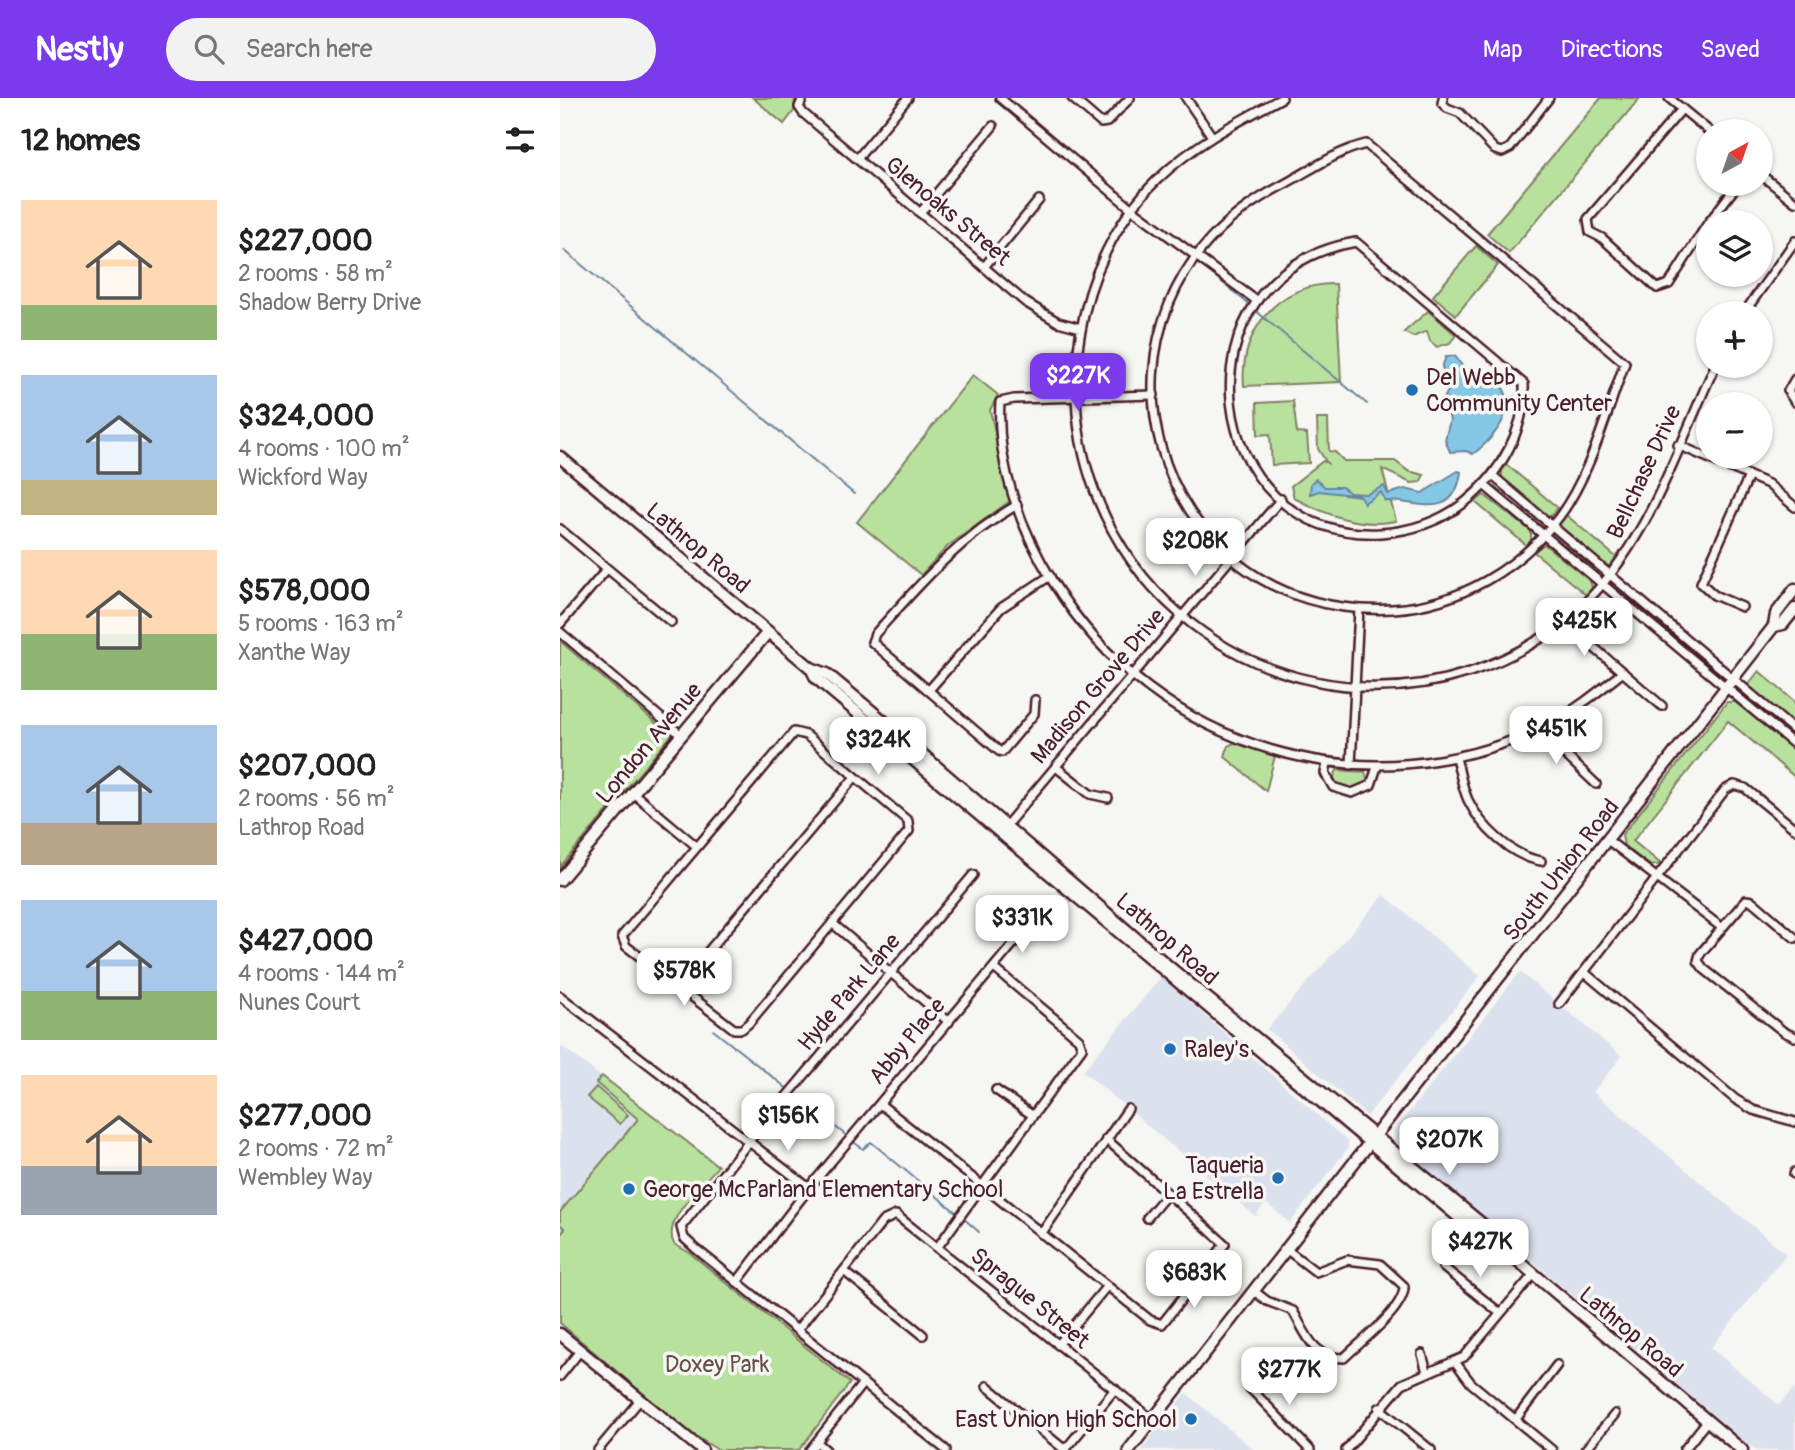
<!DOCTYPE html>
<meta charset="utf-8">
<style>
body{margin:0;font-family:Pangolin,sans-serif;background:#f2f2f2;color:#222;height:100vh;display:flex;flex-direction:column;font-size:26px;white-space:nowrap}
*{box-sizing:border-box;margin:0}
p{font-size:23px;color:#767676}
.icon{flex:none;width:38px;height:38px;fill:none;stroke:currentColor;stroke-width:2;stroke-linecap:round;stroke-linejoin:round}
.map{position:relative;flex:1;overflow:hidden}
.details{display:flex;flex-direction:column;background:#fff;width:560px}
.details>*{flex:none}
.needle{width:46px;rotate:40deg}
.tools{position:absolute;left:1136px;top:21px;display:grid;gap:14px}
.tools a{display:grid;place-items:center;width:77px;height:77px;border-radius:50%;background:#fff;box-shadow:0 2px 5px #0004;font-size:35px}
.price{position:absolute;translate:-50% -60px;padding:0 16px;border-radius:14px;background:#fff;color:#222;font-size:23px;line-height:46px;filter:drop-shadow(0 2px 4px #0008)}
.price::after{content:'';position:absolute;left:50%;top:42px;width:21px;height:16px;margin-left:-10px;background:inherit;clip-path:polygon(0 0,100% 0,50% 100%)}
.price.selected{background:#7c3aed;color:#fff}
ul{padding:0;list-style:none}
li{display:flex;align-items:center;gap:21px;height:175px;padding:0 21px}
li span{display:grid;place-items:center;flex:none;width:196px;height:140px;border-radius:0px;color:#555}
li>.icon{margin-inline-start:auto}
span .icon{width:84px;height:84px;fill:#fffc;stroke-width:1}
li b{font-size:30px}
h2{display:flex;justify-content:space-between;align-items:center;height:84px;padding:0 21px;font-size:30px}
header{display:flex;align-items:center;gap:42px;box-sizing:border-box;height:98px;padding:0 35px;background:#7c3aed;color:#fff}
header strong{font-size:33px}
nav{display:flex;gap:38px;margin-inline-start:auto;font-size:24px}
.search{width:490px;height:63px;background:#f2f2f2;display:flex;align-items:center;gap:18px;box-sizing:border-box;padding:0 24px;border-radius:38px;color:#767676;font-size:26px}
main{display:flex;flex:1;min-height:0}
.map>svg:first-child{display:block}
.built{fill:#dce2ed}
.green{fill:#b8e19e;stroke:#818064;stroke-width:2}
.water{fill:#84c8e5;stroke:#6d849b;stroke-width:2}
.lines{fill:none;stroke-linecap:round;stroke-linejoin:round}
.stream{stroke:#6d849b;stroke-width:2}
.street-casing{stroke:#4a1f2b;stroke-width:12}
.secondary-casing{stroke:#4a1f2b;stroke-width:15}
.street{stroke:#f6f6f2;stroke-width:7}
.secondary{stroke:#f6f6f2;stroke-width:10}
.poi-dot{fill:#1f6fb2;stroke:#f6f6f2;stroke-width:2.5}
.labels{text-anchor:middle;dominant-baseline:central;stroke-width:7;stroke-linejoin:round;paint-order:stroke}
.street-label{font-size:23px;fill:#4a1f2b;stroke:#f6f6f2}
.poi-label{font-size:23px;fill:#4a1f2b;stroke:#f6f6f2;text-anchor:start}
.park-label{font-size:23px;fill:#665048;stroke:#f6f6f2}
</style>
<header>
<strong>Nestly</strong>
<div class="search"><svg class="icon" aria-label="search" viewBox="0 0 24 24"><circle cx="10" cy="10" r="6"/><path d="M15 15l6 6"/></svg>Search here</div>
<nav><a>Map</a><a>Directions</a><a>Saved</a></nav>
</header>
<main>
<section class="details">
<h2>12 homes<svg class="icon" aria-label="filters" viewBox="0 0 24 24"><path d="M4 7h16M4 17h16"/><circle cx="9" cy="7" r="2"/><circle cx="15" cy="17" r="2"/></svg></h2>
<ul>
<li><span style="background:linear-gradient(#ffd9b3 75%,#8fb573 0)"><svg class="icon" aria-label="home" viewBox="0 0 24 24"><path d="M3 11l9-7 9 7M6 9v11h12V9"/></svg></span><div><b>$227,000</b><p>2 rooms · 58 m²</p><p>Shadow Berry Drive</p></div></li>
<li><span style="background:linear-gradient(#a9c7e8 75%,#c2b280 0)"><svg class="icon" aria-label="home" viewBox="0 0 24 24"><path d="M3 11l9-7 9 7M6 9v11h12V9"/></svg></span><div><b>$324,000</b><p>4 rooms · 100 m²</p><p>Wickford Way</p></div></li>
<li><span style="background:linear-gradient(#ffd9b3 60%,#8fb573 0)"><svg class="icon" aria-label="home" viewBox="0 0 24 24"><path d="M3 11l9-7 9 7M6 9v11h12V9"/></svg></span><div><b>$578,000</b><p>5 rooms · 163 m²</p><p>Xanthe Way</p></div></li>
<li><span style="background:linear-gradient(#a9c7e8 70%,#b9a48a 0)"><svg class="icon" aria-label="home" viewBox="0 0 24 24"><path d="M3 11l9-7 9 7M6 9v11h12V9"/></svg></span><div><b>$207,000</b><p>2 rooms · 56 m²</p><p>Lathrop Road</p></div></li>
<li><span style="background:linear-gradient(#a9c7e8 65%,#8fb573 0)"><svg class="icon" aria-label="home" viewBox="0 0 24 24"><path d="M3 11l9-7 9 7M6 9v11h12V9"/></svg></span><div><b>$427,000</b><p>4 rooms · 144 m²</p><p>Nunes Court</p></div></li>
<li><span style="background:linear-gradient(#ffd9b3 65%,#9aa5b1 0)"><svg class="icon" aria-label="home" viewBox="0 0 24 24"><path d="M3 11l9-7 9 7M6 9v11h12V9"/></svg></span><div><b>$277,000</b><p>2 rooms · 72 m²</p><p>Wembley Way</p></div></li>
</ul>
</section>
<div class="map">
<svg width="1235" height="1352" viewBox="0 0 1235 1352">
<rect width="100%" height="100%" fill="#f6f6f2"/>
<filter id="ink" filterUnits="userSpaceOnUse"><feTurbulence type="fractalNoise" baseFrequency=".0143" numOctaves="2"/><feDisplacementMap in="SourceGraphic" scale="14" xChannelSelector="R" yChannelSelector="G"/><feConvolveMatrix kernelMatrix="1 2 1 2 8 2 1 2 1" color-interpolation-filters="sRGB"/></filter>
<g filter="url(#ink)">
<g class="built">
<path d="M824,797L920,878L807,1018L707,931Z"/>
<path d="M960,874L1062,958L1033,994L1226,1156L1151,1250L1219,1307L1235,1289V1352H1198L1187,1346L835,1046L834,1033Z"/>
<path d="M601,879L788,1044V1050L730,1125L706,1105L695,1118L523,973Z"/>
<path d="M0,947L158,1068L15,1237L0,1226Z"/>
<path d="M626,1295L694,1352H581Z"/>
</g>
<g class="green">
<path d="M193,0H235L234,13L224,26Z"/>
<path d="M1041,0H1080L949,155L927,136Z"/>
<path d="M916,148L938,167L896,217L873,198Z"/>
<path d="M776,186L781,284L684,288C679,233 719,184 776,186Z"/>
<path d="M868,213L896,237L890,245L877,249L870,243L867,233L853,239L844,234Z"/>
<path d="M413,277L438,297L430,312L450,403L388,448L361,477L297,424Z"/>
<path d="M733,303L737,335L747,336L749,365L712,367L710,336L698,337L697,305Z"/>
<path d="M757,321H768L769,353L775,354L784,363H835L848,373L864,377L860,384L851,385L822,371L836,423C799,430 767,417 734,400L731,388L763,363L767,365L758,351Z"/>
<path d="M947,367L998,410L991,418L984,417L942,381V372Z"/>
<path d="M924,397L971,433V445L966,447L915,404Z"/>
<path d="M1005,416L1057,460L1053,467L1045,468L1001,431L1000,423Z"/>
<path d="M984,446L1030,483L1032,489L1029,496L1026,497L974,454Z"/>
<path d="M0,543L111,638L0,769Z"/>
<path d="M1199,573L1235,604V629L1187,588Z"/>
<path d="M1167,604H1175L1235,653V679L1168,623L1073,743L1101,766L1091,768L1064,748L1062,737Z"/>
<path d="M676,644L715,658L706,693L665,659L668,648Z"/>
<path d="M777,672L805,674L808,684C796,693 783,694 773,681Z"/>
<path d="M42,978L158,1068C143,1087 101,1122 114,1146L130,1155L290,1285L239,1352H158L123,1330L0,1225V1137L5,1131L0,1126V1114L78,1021L36,985Z"/>
<path d="M36,989L68,1017L60,1026L27,999Z"/>
</g>
<g class="water">
<path d="M895,258C901,266 907,278 922,274C969,295 941,335 913,356L906,353L890,354L885,342L890,322L884,301L890,288L882,269L886,259Z"/>
<path d="M898,373L901,374C894,425 857,402 825,403L821,394L804,405L800,398L759,393L750,396L751,385L756,381L765,389H782L790,395L807,396L824,388L828,396L845,391L862,395Z"/>
</g>
<g class="lines">
<g class="stream">
<path d="M4,152L294,396"/>
<path d="M638,164L692,209"/>
<path d="M696,213L807,306"/>
<path d="M153,932L229,992"/>
<path d="M233,996L287,1038"/>
<path d="M291,1042L303,1051L311,1044L397,1115"/>
<path d="M402,1119L419,1134"/>
</g>
<defs>
<g id="street">
<path d="M243,0L239,9L243,15L465,204L498,224L521,230"/>
<path d="M440,0L572,111L697,203"/>
<path d="M512,0L541,25L547,24L570,0"/>
<path d="M626,0L651,37"/>
<path d="M722,0C677,24 634,46 597,82C555,123 529,180 520,238C484,462 693,644 910,574C955,559 997,534 1030,500C1092,435 1118,348 1155,268"/>
<path d="M883,0L882,5L887,10L900,15L935,52L942,54L950,50L989,0"/>
<path d="M1109,0L1149,33"/>
<path d="M1122,11L1028,121L1030,134L1042,140L1097,190L1109,186L1148,125"/>
<path d="M806,46L1065,265C1046,315 1031,376 999,419C959,471 898,507 833,511C586,524 499,205 719,89C746,75 776,53 806,46Z"/>
<path d="M297,61L348,0"/>
<path d="M1200,76L1235,104"/>
<path d="M360,115L433,28"/>
<path d="M1149,124L1178,86"/>
<path d="M796,144L964,286C966,331 940,377 904,405C879,424 852,433 821,435C642,445 609,176 796,144Z"/>
<path d="M424,169L479,102"/>
<path d="M1184,215L1235,143"/>
<path d="M1235,281L1228,293L1235,304"/>
<path d="M594,297L454,301L440,304C436,366 461,432 493,484C596,652 807,715 985,628C1013,614 1038,594 1063,574"/>
<path d="M1118,347L1208,386L1235,409"/>
<path d="M933,378L1235,633"/>
<path d="M925,388L1235,647"/>
<path d="M457,407C399,440 359,487 315,536L312,544L439,653L442,654L474,616L475,602"/>
<path d="M0,431L111,524"/>
<path d="M1182,509L1154,497L1141,485L1189,378"/>
<path d="M1003,523L1102,608"/>
<path d="M0,526L47,471"/>
<path d="M0,534L121,637"/>
<path d="M369,592L441,510L490,478"/>
<path d="M984,628L996,648L1036,686"/>
<path d="M234,634L246,637L342,718L348,723L349,733L189,925L182,931H174L66,848L62,838Z"/>
<path d="M896,660C900,674 902,689 908,702C921,729 951,758 981,763"/>
<path d="M767,666L765,675L773,689L792,695L811,687L817,669"/>
<path d="M791,667L799,511"/>
<path d="M496,669L530,696L548,700"/>
<path d="M73,695L135,747"/>
<path d="M444,730L721,401"/>
<path d="M1049,743L1161,829"/>
<path d="M272,825L389,924"/>
<path d="M1235,840L1192,803L1186,802L1140,856L1138,863L1144,871L1224,934L1235,939"/>
<path d="M1024,874L1175,1001L1193,1012L1235,1024"/>
<path d="M119,888L295,679"/>
<path d="M0,898L249,1090"/>
<path d="M999,906L1165,692L1174,687L1185,690L1235,731"/>
<path d="M436,992L472,1017"/>
<path d="M320,1006L590,1222L602,1226L665,1146L546,1041"/>
<path d="M1234,1076L1235,1074"/>
<path d="M587,1120L608,1095"/>
<path d="M481,1136L568,1011"/>
<path d="M377,1150L522,950L519,941L434,870"/>
<path d="M883,1169L940,1215"/>
<path d="M284,1173L363,1237"/>
<path d="M177,1184L249,1090L469,827"/>
<path d="M694,1193L707,1203L733,1213C746,1236 753,1260 784,1260C800,1244 845,1211 844,1188L820,1166L787,1162L756,1174L726,1151"/>
<path d="M237,1232L323,1123L336,1117L593,1322"/>
<path d="M498,1247L547,1188"/>
<path d="M862,1256L867,1274"/>
<path d="M896,1265L911,1285L992,1352"/>
<path d="M0,1278L20,1253"/>
<path d="M427,1288L505,1352"/>
<path d="M689,1289L750,1352"/>
<path d="M819,1310L871,1352"/>
<path d="M956,1321L997,1267"/>
<path d="M257,1344L266,1352"/>
<path d="M38,1352L79,1303"/>
<path d="M250,1352L303,1285"/>
<path d="M386,1352L135,1150L124,1140L121,1129L190,1042L413,777"/>
<path d="M505,1352L555,1291"/>
<path d="M786,1352L842,1286L904,1259L973,1177"/>
<path d="M1025,1352L1055,1316"/>
<path d="M1124,1352L1147,1323"/>
</g>
<g id="secondary">
<path d="M0,359L251,570L267,576L320,620L608,868L927,1130L936,1144"/>
<path d="M1214,528L1216,516L1235,491"/>
<path d="M251,570L256,580L901,1121L936,1144L1182,1352"/>
<path d="M0,782L208,534"/>
<path d="M0,1236L142,1352"/>
<path d="M569,1352L1214,528L1223,526L1235,511"/>
</g>
</defs>
<use href="#street" class="street-casing"/>
<use href="#secondary" class="secondary-casing"/>
<use href="#street" class="street"/>
<use href="#secondary" class="secondary"/>
</g>
</g>
<g class="poi-dot">
<circle cx="852" cy="292" r="7"/>
<circle cx="610" cy="951" r="7"/>
<circle cx="718" cy="1080" r="7"/>
<circle cx="69" cy="1091" r="7"/>
<circle cx="631" cy="1321" r="7"/>
</g>
<g class="labels">
<g class="street-label">
<text transform="translate(388 113) rotate(40)">Glenoaks Street</text>
<text transform="translate(1084 374) rotate(-65)">Bellchase Drive</text>
<text transform="translate(138 450) rotate(40)">Lathrop Road</text>
<text transform="translate(538 588) rotate(-50)">Madison Grove Drive</text>
<text transform="translate(89 645) rotate(-50)">London Avenue</text>
<text transform="translate(1001 772) rotate(-52)">South Union Road</text>
<text transform="translate(607 841) rotate(41)">Lathrop Road</text>
<text transform="translate(289 894) rotate(-50)">Hyde Park Lane</text>
<text transform="translate(347 943) rotate(-50)">Abby Place</text>
<text transform="translate(470 1200) rotate(39)">Sprague Street</text>
<text transform="translate(1071 1234) rotate(40)">Lathrop Road</text>
</g>
<g class="poi-label">
<text x="866" y="279">Del Webb<tspan x="866" dy="26">Community Center</tspan></text>
<text x="624" y="951">Raley's</text>
<text x="704" y="1067" text-anchor="end">Taqueria<tspan x="704" dy="26">La Estrella</tspan></text>
<text x="83" y="1091">George McParland Elementary School</text>
<text x="617" y="1321" text-anchor="end">East Union High School</text>
</g>
<g class="park-label">
<text x="157" y="1266">Doxey Park</text>
</g>
</g>
</svg>
<div class="tools">
<a><svg class="needle" viewBox="-14 -14 28 28"><path d="M0-13l5 13h-10z" fill="#e53935"/><path d="M0 13l5-13h-10z" fill="#767676"/></svg></a>
<a><svg class="icon" aria-label="layers" viewBox="0 0 24 24"><path d="M12 4l9 5-9 5-9-5zM3 14l9 5 9-5"/></svg></a>
<a>+</a>
<a>−</a>
</div>
<b class="price selected" style="left:518px;top:315px">$227K</b>
<b class="price" style="left:635px;top:480px">$208K</b>
<b class="price" style="left:1024px;top:560px">$425K</b>
<b class="price" style="left:996px;top:668px">$451K</b>
<b class="price" style="left:318px;top:679px">$324K</b>
<b class="price" style="left:462px;top:857px">$331K</b>
<b class="price" style="left:124px;top:910px">$578K</b>
<b class="price" style="left:228px;top:1055px">$156K</b>
<b class="price" style="left:889px;top:1079px">$207K</b>
<b class="price" style="left:920px;top:1181px">$427K</b>
<b class="price" style="left:634px;top:1212px">$683K</b>
<b class="price" style="left:729px;top:1309px">$277K</b>
</div>
</main>
